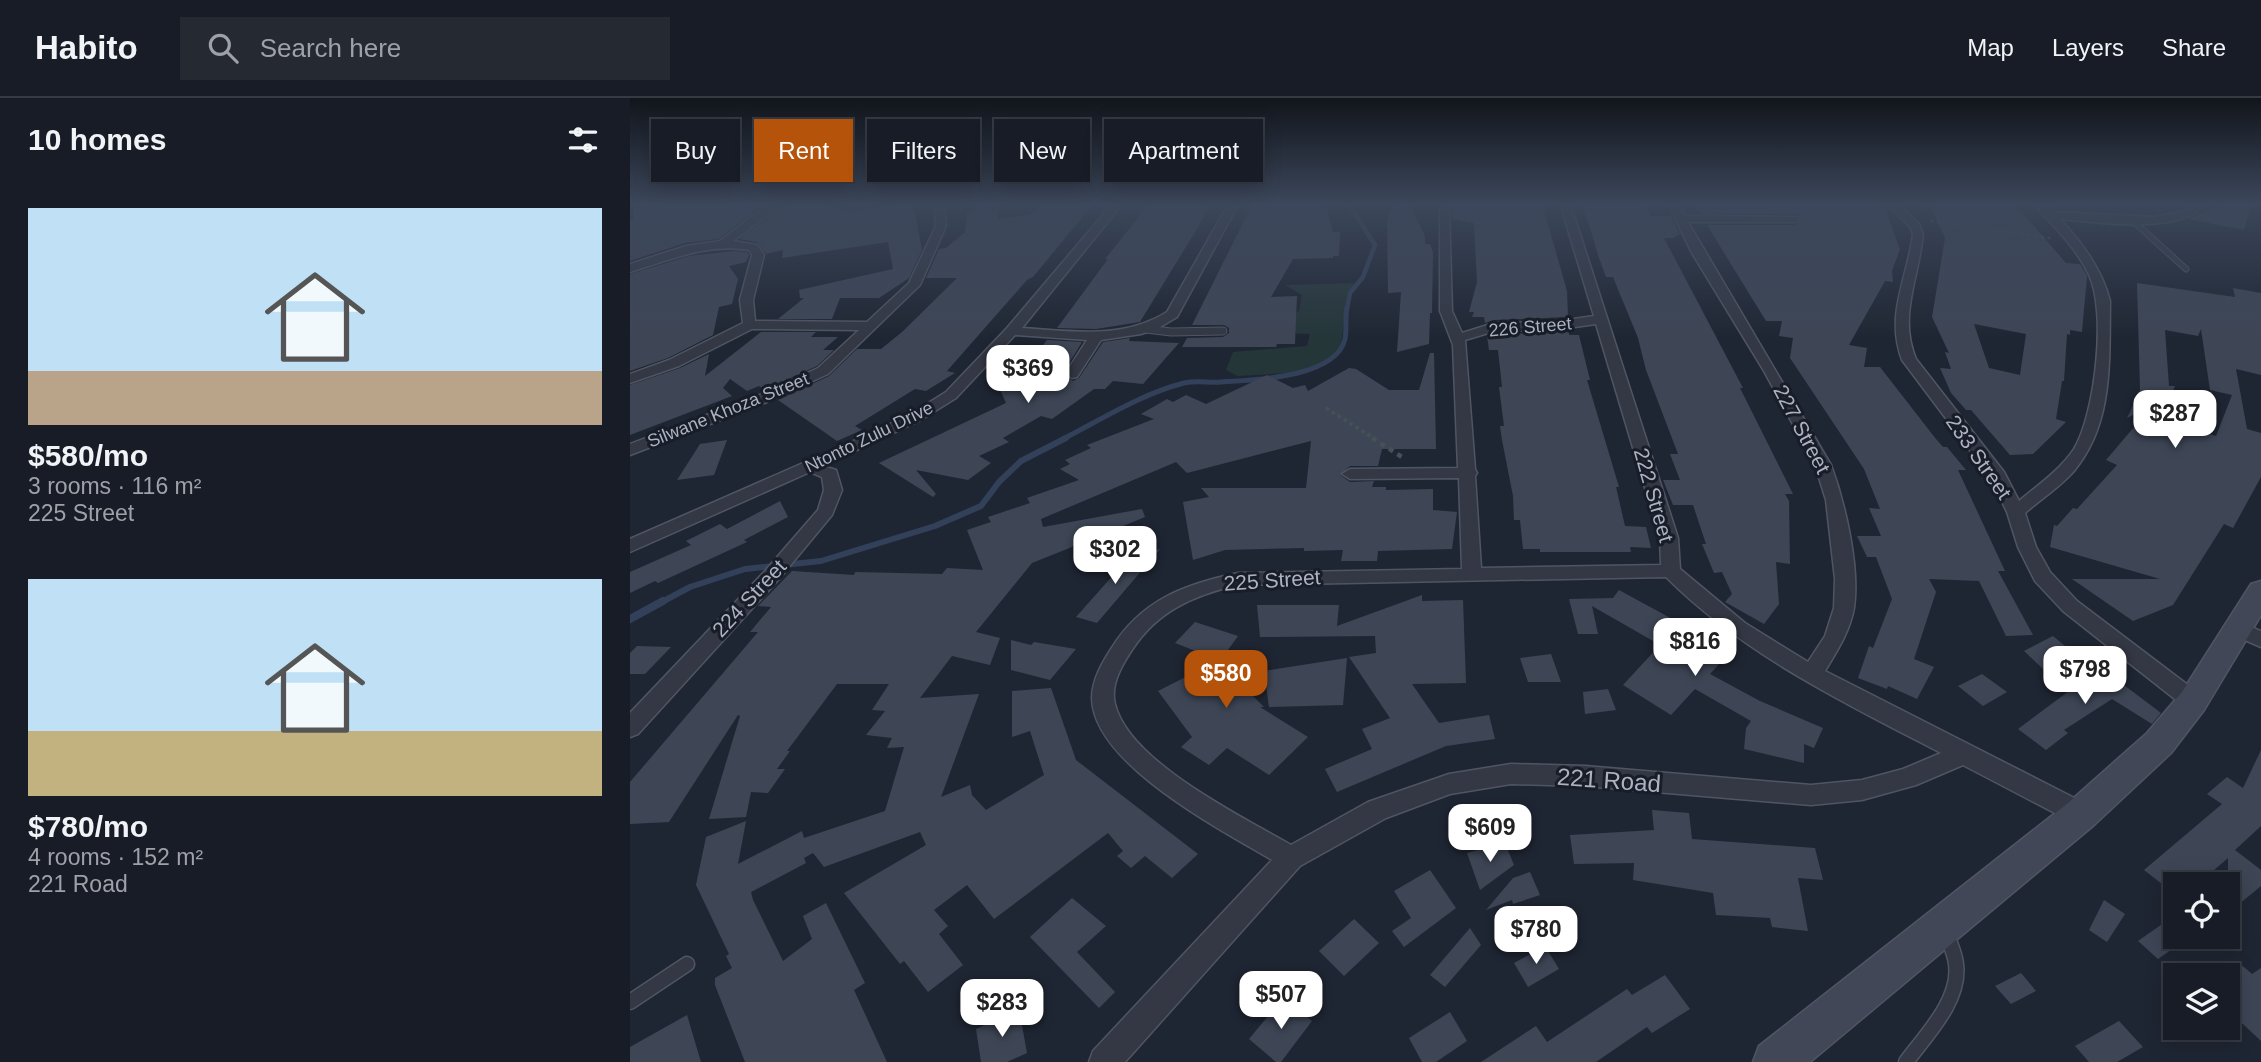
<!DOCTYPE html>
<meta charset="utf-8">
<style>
body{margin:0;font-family:Arial,sans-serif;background:#242932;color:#f1f3f6;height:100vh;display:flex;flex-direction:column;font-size:26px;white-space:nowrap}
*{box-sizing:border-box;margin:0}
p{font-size:23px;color:#9ea1a7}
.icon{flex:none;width:38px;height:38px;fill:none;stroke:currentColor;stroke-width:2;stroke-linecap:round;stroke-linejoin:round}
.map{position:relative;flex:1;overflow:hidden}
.side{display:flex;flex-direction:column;background:#171c26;width:630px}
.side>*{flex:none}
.guide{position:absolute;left:21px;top:21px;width:665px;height:63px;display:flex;gap:14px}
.controls{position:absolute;left:1533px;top:774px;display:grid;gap:14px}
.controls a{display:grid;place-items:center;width:77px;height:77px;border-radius:0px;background:#171c26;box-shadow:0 4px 18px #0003,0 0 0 2px #363a43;font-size:35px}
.price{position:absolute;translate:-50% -60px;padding:0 16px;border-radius:14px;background:#fff;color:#222;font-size:23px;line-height:46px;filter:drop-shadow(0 2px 4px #0008)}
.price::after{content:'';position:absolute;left:50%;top:42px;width:21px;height:16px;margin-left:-10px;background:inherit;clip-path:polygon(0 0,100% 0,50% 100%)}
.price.on{background:#b45309;color:#fff}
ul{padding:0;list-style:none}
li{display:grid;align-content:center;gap:14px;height:371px;padding:0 28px}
li span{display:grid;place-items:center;height:217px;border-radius:0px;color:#555}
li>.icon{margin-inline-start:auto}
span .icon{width:126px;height:126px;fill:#fffc;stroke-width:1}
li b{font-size:30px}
h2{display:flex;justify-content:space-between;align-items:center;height:84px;padding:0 28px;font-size:30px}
.chip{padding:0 24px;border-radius:0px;background:#171c26;box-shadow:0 4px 18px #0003,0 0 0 2px #363a43;font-size:24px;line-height:63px}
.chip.on{background:#b45309;color:#fff}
header{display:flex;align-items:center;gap:42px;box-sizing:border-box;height:98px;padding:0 35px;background:#171c26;border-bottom:2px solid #363a43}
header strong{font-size:33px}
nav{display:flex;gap:38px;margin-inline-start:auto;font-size:24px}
.search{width:490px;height:63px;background:#242932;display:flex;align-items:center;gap:18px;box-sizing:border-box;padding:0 24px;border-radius:0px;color:#9ea1a7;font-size:26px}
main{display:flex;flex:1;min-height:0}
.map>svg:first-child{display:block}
.green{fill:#253639}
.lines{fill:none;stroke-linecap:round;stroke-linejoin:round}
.stream-far3{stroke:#33405a;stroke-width:4.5}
.stream-far2{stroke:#33405a;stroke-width:5}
.stream-far1{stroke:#33405a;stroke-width:6}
.stream{stroke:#33405a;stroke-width:8}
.building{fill:#3e4656;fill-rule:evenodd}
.lane-far2-casing{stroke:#505563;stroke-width:7}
.lane-far1-casing{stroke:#505563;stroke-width:9}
.lane-casing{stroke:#505563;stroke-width:17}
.street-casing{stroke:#505563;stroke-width:3}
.secondary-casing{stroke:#505563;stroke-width:3}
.path-far2{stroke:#435256;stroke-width:2.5;stroke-dasharray:3.5 3.5;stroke-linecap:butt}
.path-far1{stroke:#435256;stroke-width:3.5;stroke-dasharray:3.5 3.5;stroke-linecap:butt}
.path{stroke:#435256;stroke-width:4.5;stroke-dasharray:5 5;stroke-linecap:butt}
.lane-far2{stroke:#333844;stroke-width:5}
.lane-far1{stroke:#333844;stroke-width:7}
.lane{stroke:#333844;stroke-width:14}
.street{fill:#333844;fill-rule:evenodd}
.secondary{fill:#414757;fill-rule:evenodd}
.labels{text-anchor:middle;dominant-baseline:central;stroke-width:6;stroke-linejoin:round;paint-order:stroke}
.far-street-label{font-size:18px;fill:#acb2c2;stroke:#181d28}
.street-label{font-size:21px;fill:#acb2c2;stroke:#181d28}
.near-street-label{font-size:24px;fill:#acb2c2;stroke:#181d28}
</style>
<header>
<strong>Habito</strong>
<div class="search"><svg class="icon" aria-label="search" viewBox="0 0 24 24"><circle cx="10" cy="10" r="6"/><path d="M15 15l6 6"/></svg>Search here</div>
<nav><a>Map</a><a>Layers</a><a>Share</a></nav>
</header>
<main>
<section class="side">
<h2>10 homes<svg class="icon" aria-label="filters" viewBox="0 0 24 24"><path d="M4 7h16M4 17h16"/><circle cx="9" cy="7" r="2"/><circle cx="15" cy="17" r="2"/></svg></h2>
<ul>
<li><span style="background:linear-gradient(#bfe0f5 75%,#b9a48a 0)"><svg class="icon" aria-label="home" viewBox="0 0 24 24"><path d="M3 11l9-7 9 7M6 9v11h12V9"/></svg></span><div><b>$580/mo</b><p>3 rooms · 116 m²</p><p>225 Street</p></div></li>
<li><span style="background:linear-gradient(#bfe0f5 70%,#c2b280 0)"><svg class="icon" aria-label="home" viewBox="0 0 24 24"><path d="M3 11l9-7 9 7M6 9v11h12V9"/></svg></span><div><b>$780/mo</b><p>4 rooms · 152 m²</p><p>221 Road</p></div></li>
</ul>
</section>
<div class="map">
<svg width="1631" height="964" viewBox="0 0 1631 964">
<rect width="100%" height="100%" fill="#1f2633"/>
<path class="green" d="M725,185L717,198L711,248L694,267L673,274L608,278L596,272L603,254L677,248L680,236L615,233L648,223L669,213L672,197L655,187Z"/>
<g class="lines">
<path class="stream-far3" d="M717,211L720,195L733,179L745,147L718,105"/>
<path class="stream-far2" d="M433,341C472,321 511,296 554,285C566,282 579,285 591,284C624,282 706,280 715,241C717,231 715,219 717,209"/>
<path class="stream-far1" d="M30,505L60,489L115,471L191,463L305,428L351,408L369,384L391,363L436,340"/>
<path class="stream" d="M0,521L33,503"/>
</g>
<g class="building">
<path d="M4,105H141L132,107L89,141L55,145L0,163V122L3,121Z"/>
<path d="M181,105L219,113L283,105L292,152L279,180L249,200H210L202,221H148L174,200H170L169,192L263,171L258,144L152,160L153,152L136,156L127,144L109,141L142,116Z"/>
<path d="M362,105V112L369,111L368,121L401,117L413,105H464L403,179L397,182L317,273L325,275L296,293L285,291L225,328L232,332L207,343L148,302L199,278L227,251H251L272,234L327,180H296L309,151L316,150L335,134L337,115L343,114L344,107Z"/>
<path d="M520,105H575L574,108H577L573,116H576L510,224L466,231L427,230L478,161H475Z"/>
<path d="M623,105H692V110H697L703,134H710L709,158H703V160L663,161L641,199L667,198L665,246H647L646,249H552L557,240L593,239L599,235V230L594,227H562Z"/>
<path d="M779,105L795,138V146H800L803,154L802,215H800L799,246L767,254L771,194L758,195L757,125L761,107Z"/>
<path d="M818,105H912L937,193L938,219L864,222L855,225L854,219H842L844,214H839L847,184L844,125L822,121V108Z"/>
<path d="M1253,105L1270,151L1262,173L1263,184L1255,183L1219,247L1237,250L1234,269H1250L1306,341L1313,349H1317L1336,372H1328L1375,473H1368L1403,537L1376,538L1349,483L1299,481L1306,494L1284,561L1304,569L1287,601L1258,588L1257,591L1228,580L1239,548L1243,550L1262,501L1246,459H1237L1227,438H1251L1239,410L1250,411L1234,371L1160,260L1163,240L1149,238L1152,223H1136L1077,127H1165L1172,120L1169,116H1070L1064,106Z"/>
<path d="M1299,105H1384L1436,165L1450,166L1457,178L1452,234L1440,232V237L1437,236L1434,283H1432L1426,321L1436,324L1403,356L1380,357L1341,312H1336L1321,295L1310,270L1321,271L1315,254L1319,255L1302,219L1315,140ZM1344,226L1396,236L1390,277L1359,270Z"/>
<path d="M1596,105H1622L1614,132L1558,121Z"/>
<path d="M1015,106L1020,118H1041L1050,136L1043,140H1034L1113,290H1110L1163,396H1155L1159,403L1160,466L1146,464L1149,506L1134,526L1095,504L1102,496L1092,474L1084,475L1072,446H1076L1063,407H1043L1033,382H1050L1040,356H1048L1016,272L1008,240L983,179H976L969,160L953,107Z"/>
<path d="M103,153L117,154L119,157L116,164L99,168L108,181L102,206L89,209L83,237L38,260L0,273V176L59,158Z"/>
<path d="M1507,185L1605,199L1603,190L1631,195V277L1606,271L1617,331L1631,335V379L1603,430L1594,426L1543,507L1503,523L1442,481H1530L1420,449L1424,427L1427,428L1443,410L1447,411L1487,367L1476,362L1522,308L1497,320L1510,292ZM1571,231L1580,292L1602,297L1586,338L1531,321L1545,288H1539L1535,232L1568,238Z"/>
<path d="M939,232V237H949L960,282H957L989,389H986L995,428L1016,429L1021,450L1000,449L1001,454H910V451H893L890,422H884L883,398L872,342L870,328H874L869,289H872L868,252H859L857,238Z"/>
<path d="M131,234H186L181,239H208L193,252H204L187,268L134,292L129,288L117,293L100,281L93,290L102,298L0,337V287L50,270L79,256L75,278Z"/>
<path d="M500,240L499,243L549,245L513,286L483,283L475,291H464L422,321L411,318L373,340L379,344L349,358L361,365L338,382L286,372L306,396L303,399L249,365L376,305L368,287L388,262H401L417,242L452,244L433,275L434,278L443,283L449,280L473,244Z"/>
<path d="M800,255H804L806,351H752L748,368H720L710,377L720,384L744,383L742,389H756V392L803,391V412L827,414L822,451L748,453L747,463H711L713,452L674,453V450L595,452L563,462L553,404L579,399L571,390H676L681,343L557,375L546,364L411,421L413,429L512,411L515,419L454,444L450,440L442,449L402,465L346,534L370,540L360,567L322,558L290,600L349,596L311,699L340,687L342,697L356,712L414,677L400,633L382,639V593L421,590L446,662L568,756L542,780L515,758L501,770L487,758L493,753L478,735L364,821L337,787L304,812L318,828L309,836L333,867L298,894L274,863L270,866L214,795L296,747L290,734L194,769L183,755L174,760L176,765L121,794L123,802L153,863L182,841L173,818L196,805L235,885L224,892L257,964H115L85,887V880L102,870L96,858L99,856L66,787L76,739L116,723L108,766L172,733L174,740L255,713L274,649L257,650L262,640L236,637L255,613L242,612L259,586H207L157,653H160L147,671H155L138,695L121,694L116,719L79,721L110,618L108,617L39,724L0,726V684L128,534H120L141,509L128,508L130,506L162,473L224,477L225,474L312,476L317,470L353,472L337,432L361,424L358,419L400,405L397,400L449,382L430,371L440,366L435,362L461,350L457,347L524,321L511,316L537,301L543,304L556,297L576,306L637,277L663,290L675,287L678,293L719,270L726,271L759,292H789Z"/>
<path d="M97,342L84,377L47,382L70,346Z"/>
<path d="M150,403L158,419L114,442L117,444L28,485L25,483L0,495V474L61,447L56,443L90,426L97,431Z"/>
<path d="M530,451L467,525L446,519L486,474L478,466Z"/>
<path d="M989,492L1044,522L1035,530L1093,562L1080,576L1130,603L1193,630L1184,650L1174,646V665L1114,651L1116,630L1121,623L1065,591L1041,617L993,587L1030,547L962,508L968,536H948L939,501L983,500Z"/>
<path d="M792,497V503L833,502L836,585L782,586L809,625L859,617L865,641L816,648L707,694L695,671L742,651L732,631L760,620L719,559L746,555L745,538L630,539L627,507H709L707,528Z"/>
<path d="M565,524L608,538L576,583L603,578L634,609H630L678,639L639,677L597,650L579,667L551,649L562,639L528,593L589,562L566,556L568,554L545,545Z"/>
<path d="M1423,538L1445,556L1415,573L1394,553Z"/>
<path d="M381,542L401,547L404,544L446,551L420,582L381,572Z"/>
<path d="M7,548L41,549L15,576H0V555Z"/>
<path d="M921,556L931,584H898L890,560Z"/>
<path d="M1486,558L1489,561L1482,578L1531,615L1522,626L1482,601L1434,632L1438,635L1416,652L1388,631Z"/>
<path d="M717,560L713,607L639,609L634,573Z"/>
<path d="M1352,576L1377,594L1353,608L1328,588Z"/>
<path d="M978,591L986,612L955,616L953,594Z"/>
<path d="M1631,652V728L1605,752L1631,772V788L1608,807L1598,799V760L1568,786H1545V796L1514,772L1592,706L1577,696L1597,679L1613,690Z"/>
<path d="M1022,712L1059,715L1062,741L1185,750L1193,782L1168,780L1178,833L1142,829L1140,820L1086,817L1083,795L1003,782L1004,765L944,766L940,737L1024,732Z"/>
<path d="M875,745L884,767L850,792L837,755Z"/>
<path d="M800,772L826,810L774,849L762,833L781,820L764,793Z"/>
<path d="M900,774L910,797L883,806L882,802L856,812L883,780Z"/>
<path d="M442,800L476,828L447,854L485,894L469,910L400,839Z"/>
<path d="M1474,802L1495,816L1477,844L1459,832Z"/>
<path d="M1545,817V849L1528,861L1508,843Z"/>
<path d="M724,821L749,845L714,878L689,853Z"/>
<path d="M840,830L851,847L815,889L800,877Z"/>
<path d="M915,848L929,871L898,889L884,865Z"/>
<path d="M1608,864L1622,876L1631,870V943L1598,912V870Z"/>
<path d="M1391,875L1406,893L1381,906L1365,888Z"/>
<path d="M1035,877L1060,911L1022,935L1017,929L966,964H851L906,928L917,944L997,891L1002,897Z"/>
<path d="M653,900L682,923L651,964H646L619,941Z"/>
<path d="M389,911L397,955L377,964H351L346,931Z"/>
<path d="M820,914L837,943L806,964H792L779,940Z"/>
<path d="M57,917L71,964H0V949Z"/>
<path d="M1489,923L1513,949L1487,964H1459L1445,948Z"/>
</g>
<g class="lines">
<defs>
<path id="lane-far2" d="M1502,122L1556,171"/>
<path id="lane-far1" d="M516,231L541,234L593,233"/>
<g id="lane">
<path d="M0,904L57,866"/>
<path d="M1276,964C1296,937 1331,902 1326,866C1325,855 1319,844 1316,834"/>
</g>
<g id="street">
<path d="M155,105H178L141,114L103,143L127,147L134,157L123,202L125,223L237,224L279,185L306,128L304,105H314L316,128L290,187L198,276L137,304L0,357V346L127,298L188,270L229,232L122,231L49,268L0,285V276L39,262L113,225L110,202L122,157L119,152C76,145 41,162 0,174V166L56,148L90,143L134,109Z"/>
<path d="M483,105H493L392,230C442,233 492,242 537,214L599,105H609L547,219L530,229L511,236L471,242L447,279L442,280L435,276L457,242L385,237L326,300L289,323L193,368L206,372L212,392L202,417L149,481L8,636L0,639V615L135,473L188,412L194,392L192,379L180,374L0,454V441L228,341L279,317L316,294L377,230Z"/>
<path d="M930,105H940L1048,440L1050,471L1115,525L1178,564L1195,538L1204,510L1205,481L1196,402L1185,367L1134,273L1062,155L1038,105H1048L1055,118L1169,119L1170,121L1165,124H1058L1201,367C1215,405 1230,469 1224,510C1220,533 1207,553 1195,573L1460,708L1463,716L1460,724L1451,727L1442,724L1333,667L1286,687L1232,702L1181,707L955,688L881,686L820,696L756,720L670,768L495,964H459L463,953L642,762C592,732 463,666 462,600C462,582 472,565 481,551C511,502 555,486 608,475L832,471L829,380L720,381L712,376L720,371L828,370L823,247L810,213V106L819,108L822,213L832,235L864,225L923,224L964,218ZM966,226L1030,440L1031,467L851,470L845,378L847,375L845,371L835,242L865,233L923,232ZM1036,479C1114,557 1215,605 1311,655L1273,671L1232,682L1181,687L955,668L881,666L819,676L738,704L661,747C613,719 499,664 485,606C480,587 492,567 502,552C527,513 564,497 608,487Z"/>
<path d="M1256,105H1267L1289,126L1293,136C1289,180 1268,218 1286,261L1374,374L1389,403C1408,387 1430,372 1444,351C1465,316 1477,214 1459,177C1446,149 1423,128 1403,105H1414L1423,114L1525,119L1559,112L1567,105H1578C1547,138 1471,124 1430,121C1452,145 1472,171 1480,203C1479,262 1484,325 1444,373C1430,389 1411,401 1395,415L1406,449L1420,474L1447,503L1571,597L1574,603L1571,609L1563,612L1555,609L1433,513L1405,483L1388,449L1377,414L1360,379L1272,262C1255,216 1277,182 1283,136L1280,129Z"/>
<path d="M1608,524L1631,533V549L1601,536L1598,531L1601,526Z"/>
</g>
<path id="secondary" d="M1631,483V517L1574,612L1541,655L1464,727L1180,964H1123L1129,948L1438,705L1517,635L1552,594L1621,486Z"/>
</defs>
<use href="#lane-far2" class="lane-far2-casing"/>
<use href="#lane-far1" class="lane-far1-casing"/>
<use href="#lane" class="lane-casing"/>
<use href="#street" class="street-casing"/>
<use href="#secondary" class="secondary-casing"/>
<g class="path-far2">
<path d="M1288,110L1322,111"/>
<path d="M1300,123L1420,140"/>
</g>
<path class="path-far1" d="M696,310L745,341"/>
<path class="path" d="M742,340L772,359"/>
<use href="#lane-far2" class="lane-far2"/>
<use href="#lane-far1" class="lane-far1"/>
<use href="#lane" class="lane"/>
<use href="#street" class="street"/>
<use href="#secondary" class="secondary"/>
</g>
<linearGradient id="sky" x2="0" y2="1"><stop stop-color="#11151c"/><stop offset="0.44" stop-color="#3c475b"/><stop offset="1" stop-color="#3c475b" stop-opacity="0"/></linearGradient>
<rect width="1631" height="240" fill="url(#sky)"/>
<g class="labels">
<g class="far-street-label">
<text transform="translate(900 229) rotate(-5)">226 Street</text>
<text transform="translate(98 312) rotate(-22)">Silwane Khoza Street</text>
<text transform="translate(239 339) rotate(-26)">Ntonto Zulu Drive</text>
</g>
<g class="street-label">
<text transform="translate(1172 331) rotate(62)">227 Street</text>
<text transform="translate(1349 359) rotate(55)">233 Street</text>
<text transform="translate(1024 397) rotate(74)">222 Street</text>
<text transform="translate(642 482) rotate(-4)">225 Street</text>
<text transform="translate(119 500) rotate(-47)">224 Street</text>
</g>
<g class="near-street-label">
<text transform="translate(979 682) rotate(4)">221 Road</text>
</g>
</g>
</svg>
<div class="controls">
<a><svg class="icon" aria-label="locate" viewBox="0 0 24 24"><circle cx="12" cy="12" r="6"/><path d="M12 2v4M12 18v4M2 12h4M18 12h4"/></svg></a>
<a><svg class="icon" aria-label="layers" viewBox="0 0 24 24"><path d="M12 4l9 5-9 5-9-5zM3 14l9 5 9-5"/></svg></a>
</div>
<b class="price" style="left:398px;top:307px">$369</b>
<b class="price" style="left:1545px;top:352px">$287</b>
<b class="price" style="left:485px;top:488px">$302</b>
<b class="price" style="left:1065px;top:580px">$816</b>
<b class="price" style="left:1455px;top:608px">$798</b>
<b class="price on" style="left:596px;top:612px">$580</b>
<b class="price" style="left:860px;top:766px">$609</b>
<b class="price" style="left:906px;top:868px">$780</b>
<b class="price" style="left:651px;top:933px">$507</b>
<b class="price" style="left:372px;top:941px">$283</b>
<div class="guide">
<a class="chip">Buy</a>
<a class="chip on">Rent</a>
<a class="chip">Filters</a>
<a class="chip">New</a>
<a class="chip">Apartment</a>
</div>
</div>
</main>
